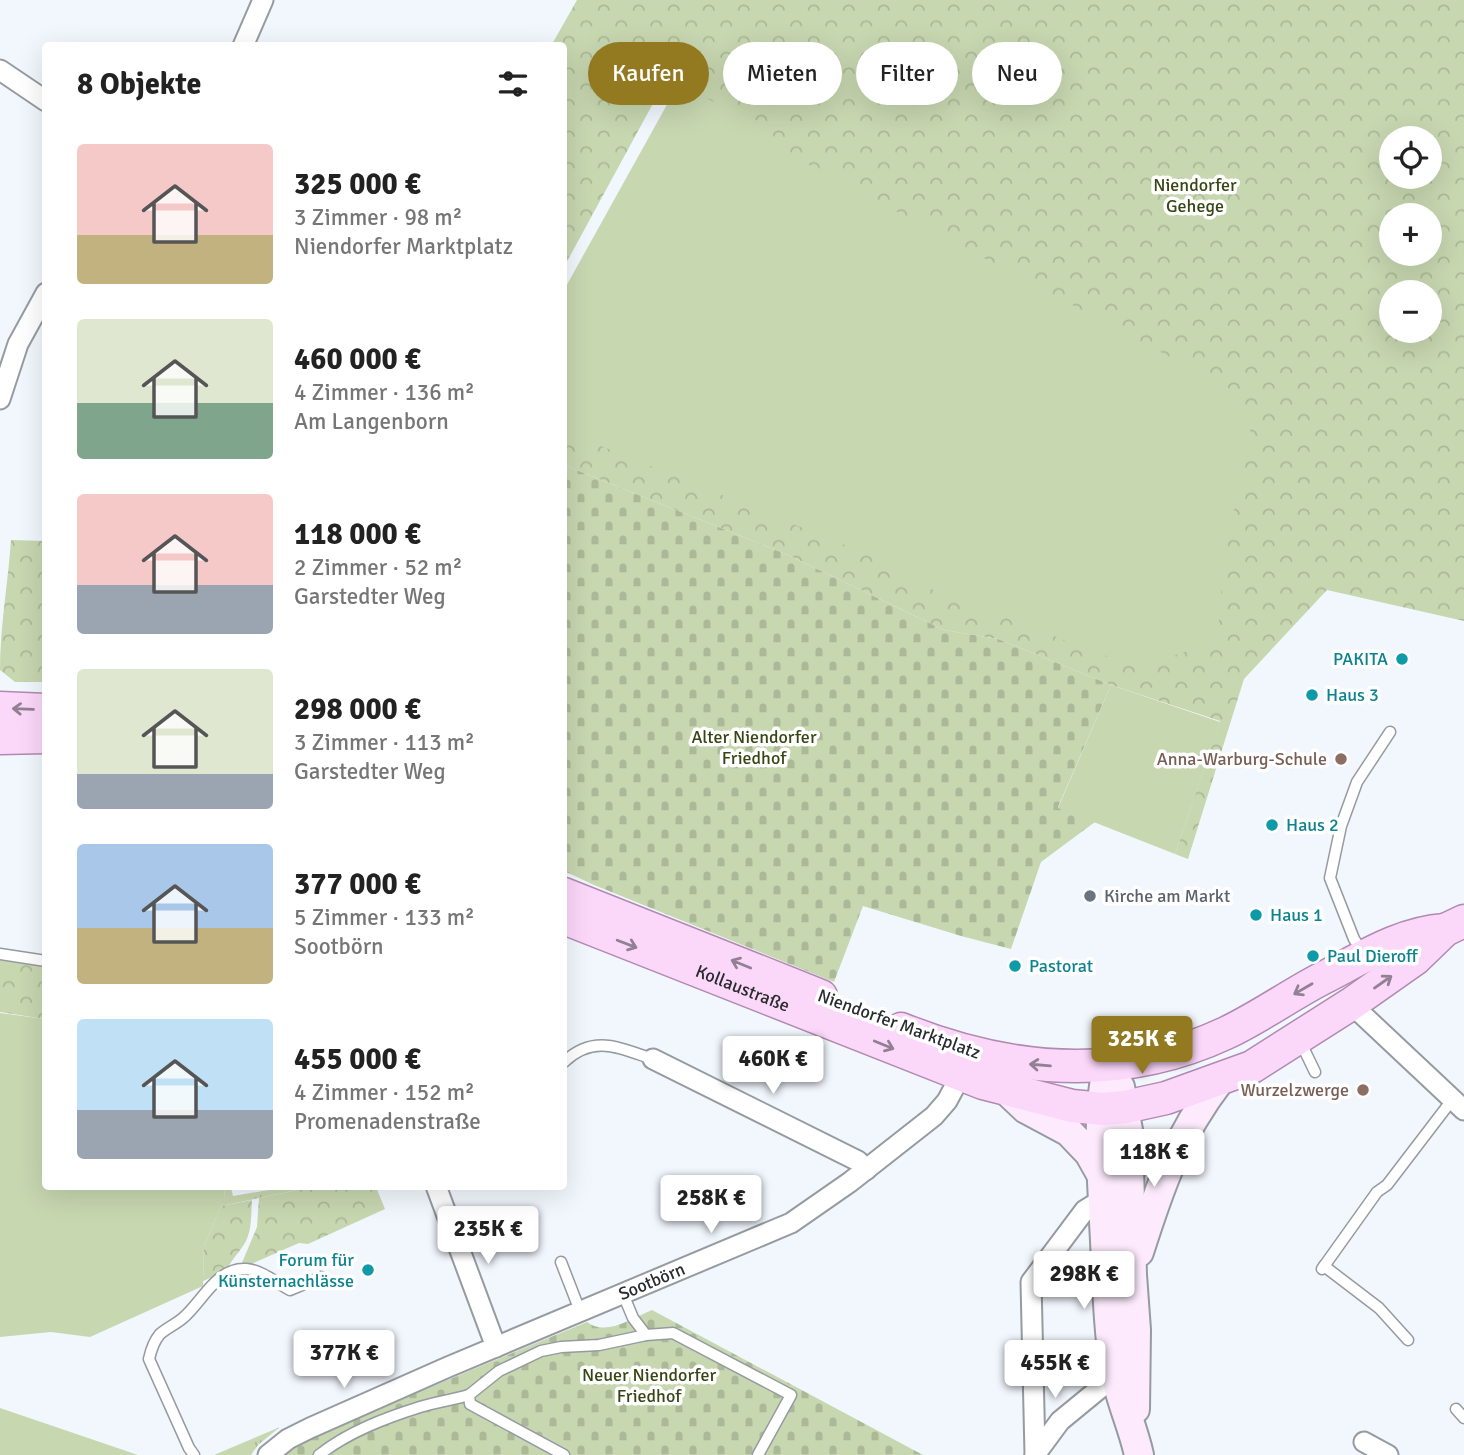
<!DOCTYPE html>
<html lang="de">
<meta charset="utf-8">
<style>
body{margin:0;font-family:Signika,sans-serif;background:#f2f2f2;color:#222;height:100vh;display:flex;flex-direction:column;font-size:26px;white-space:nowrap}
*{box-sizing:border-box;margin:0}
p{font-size:23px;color:#767676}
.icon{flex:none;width:38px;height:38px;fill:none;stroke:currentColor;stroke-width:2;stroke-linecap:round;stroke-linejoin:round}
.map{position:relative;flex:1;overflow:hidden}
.drawer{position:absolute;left:42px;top:42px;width:525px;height:1148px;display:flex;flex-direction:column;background:#fff;border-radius:7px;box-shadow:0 7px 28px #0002}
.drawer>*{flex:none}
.guide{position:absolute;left:588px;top:42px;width:665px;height:63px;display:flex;gap:14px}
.buttons{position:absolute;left:1379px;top:126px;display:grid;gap:14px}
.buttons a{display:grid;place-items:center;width:63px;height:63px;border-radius:50%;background:#fff;box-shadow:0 7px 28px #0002;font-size:35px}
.price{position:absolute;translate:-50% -60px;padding:0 16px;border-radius:7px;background:#fff;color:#222;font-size:23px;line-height:46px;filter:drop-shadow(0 2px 4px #0008)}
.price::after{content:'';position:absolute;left:50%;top:42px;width:21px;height:16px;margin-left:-10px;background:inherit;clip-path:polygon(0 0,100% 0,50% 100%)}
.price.selected{background:#937a21;color:#fff}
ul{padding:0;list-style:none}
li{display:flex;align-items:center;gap:21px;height:175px;padding:0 35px}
li span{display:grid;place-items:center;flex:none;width:196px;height:140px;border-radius:7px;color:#555}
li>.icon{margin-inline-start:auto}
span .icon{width:84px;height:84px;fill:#fffc;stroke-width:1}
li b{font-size:30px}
h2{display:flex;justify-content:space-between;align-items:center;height:84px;padding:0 35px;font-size:30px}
.pill{padding:0 24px;border-radius:32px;background:#fff;box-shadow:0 7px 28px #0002;font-size:24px;line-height:63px}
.pill.selected{background:#937a21;color:#fff}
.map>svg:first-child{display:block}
.grass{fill:url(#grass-tufts)}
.forest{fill:url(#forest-crowns);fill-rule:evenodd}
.cemetery{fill:url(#cemetery-stones)}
.green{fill:#c7d7b0}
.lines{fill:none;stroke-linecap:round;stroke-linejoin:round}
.lane-casing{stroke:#969ba1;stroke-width:13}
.street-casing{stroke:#969ba1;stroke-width:23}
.secondary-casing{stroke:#969ba1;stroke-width:32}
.primary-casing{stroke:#b08ab0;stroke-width:35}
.lane{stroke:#fff;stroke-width:10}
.street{stroke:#fff;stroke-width:19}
.secondary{stroke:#fdebfd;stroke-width:28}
.primary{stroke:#fbd7fa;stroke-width:32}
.oneway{stroke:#928194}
.culture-dot{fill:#0f9aa8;stroke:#fff;stroke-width:2.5}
.education-dot{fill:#8d6e63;stroke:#fff;stroke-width:2.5}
.worship-dot{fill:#6b7280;stroke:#fff;stroke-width:2.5}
.labels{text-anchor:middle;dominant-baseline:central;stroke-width:7;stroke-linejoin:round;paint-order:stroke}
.park-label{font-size:18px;fill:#354613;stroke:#fff}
.culture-label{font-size:18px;fill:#0d838f;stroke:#fff;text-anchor:start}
.education-label{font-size:18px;fill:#785e54;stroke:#fff;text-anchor:end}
.worship-label{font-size:18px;fill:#5b616d;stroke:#fff;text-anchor:start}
.street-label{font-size:18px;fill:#292b2d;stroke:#fff}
</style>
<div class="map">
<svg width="1464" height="1455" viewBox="0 0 1464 1455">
<defs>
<pattern id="grass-tufts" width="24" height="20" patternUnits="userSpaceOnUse" patternTransform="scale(1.75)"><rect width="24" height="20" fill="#c7d7b0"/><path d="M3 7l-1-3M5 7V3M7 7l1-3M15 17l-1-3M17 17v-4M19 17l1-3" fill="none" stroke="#abb998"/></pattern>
<pattern id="forest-crowns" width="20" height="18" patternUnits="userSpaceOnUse" patternTransform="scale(1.75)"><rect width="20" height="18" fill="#c7d7b0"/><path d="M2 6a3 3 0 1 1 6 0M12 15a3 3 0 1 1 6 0" fill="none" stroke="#abb998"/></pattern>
<pattern id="cemetery-stones" width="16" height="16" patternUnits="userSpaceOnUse" patternTransform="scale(1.75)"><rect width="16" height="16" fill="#c7d7b0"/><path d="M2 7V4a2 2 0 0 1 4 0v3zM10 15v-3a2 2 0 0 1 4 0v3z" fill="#abb998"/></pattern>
</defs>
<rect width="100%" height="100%" fill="#f2f7fe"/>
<g class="grass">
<path d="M224,1187H231L233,1196L286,1187H312L221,1206L225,1197Z"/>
<path d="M280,1427L258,1445L251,1455H214Z"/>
</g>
<g class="forest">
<path d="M577,0H1464V621L1327,590L1244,679L1188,859L1175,854L1220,721L1111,685L998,639L944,630L788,555L564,465V429L680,94L656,98L564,267V46H551ZM1391,138H1430V177H1391ZM1391,215H1430V254H1391ZM1391,292H1430V331H1391Z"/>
<path d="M11,540L45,541V682H15L0,670C0,627 8,583 11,540Z"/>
<path d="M0,959L45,966V1019L0,1012Z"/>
<path d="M312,1187H376L385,1209L308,1244L299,1243L249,1265H241L257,1227L259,1198Z"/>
<path d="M252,1200C251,1214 252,1229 246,1241C240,1252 231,1260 226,1271L203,1281L204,1246L221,1206Z"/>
</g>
<g class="cemetery">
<path d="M564,465L788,555L944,630L998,639L1111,685L1058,807L1095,822L1041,862L1011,949L961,936L863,906L834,982L594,885L564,871Z"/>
<path d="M652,1310L923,1455H284L313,1436L587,1322C606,1337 632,1318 652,1310Z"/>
</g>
<g class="green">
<path d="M682,88L756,120L798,159L1230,389L1247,409L1251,436L1225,550L1218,631L1214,638L1193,649L1159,661L1132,662L1099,654L1002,615L961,605L867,554L564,431V290L674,92Z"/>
<path d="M1111,685L1220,722L1175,854L1058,808Z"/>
<path d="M0,1013L45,1019L46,1186L224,1187L225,1197L204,1246L203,1286L90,1337L51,1332L0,1337Z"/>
<path d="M0,1408L138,1455H0Z"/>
</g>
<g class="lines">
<defs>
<g id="lane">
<path d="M1363,953L1354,939L1330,878L1341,826L1357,782L1390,732"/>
<path d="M0,954L46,961"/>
<path d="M1133,1024L1138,1057"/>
<path d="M1300,1041L1315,1072"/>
<path d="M564,1062C594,1034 619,1048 653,1059"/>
<path d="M561,1262L580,1311"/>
<path d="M1324,1266L1379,1308L1408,1340"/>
<path d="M1322,1269L1377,1192L1387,1185L1452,1100"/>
<path d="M623,1294L633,1318L646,1335"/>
<path d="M1456,1409L1464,1418"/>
<path d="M194,1455L189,1448L149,1359C151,1350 154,1341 160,1334C167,1328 176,1324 183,1318C202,1302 217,1267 246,1269C261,1270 277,1283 290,1290L321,1277"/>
<path d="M319,1455C348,1432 385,1418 420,1407C435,1402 453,1400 469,1395"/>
<path d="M564,1455L470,1404L469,1395L499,1371L541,1351L561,1347L599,1345L646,1335L673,1333L791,1395L758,1455"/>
</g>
<g id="street">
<path d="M243,46L263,0"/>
<path d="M0,70L46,101"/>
<path d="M0,399L18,344L46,293"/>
<path d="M1351,1004L1464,1110"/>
<path d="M653,1059L858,1161L866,1170"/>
<path d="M436,1186L496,1347"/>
<path d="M1364,1442L1388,1455"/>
<path d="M1035,1454L1031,1282L1085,1210L1103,1199"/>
<path id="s1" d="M268,1455L288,1439L310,1428L448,1367L791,1223L850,1182L934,1116L947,1101L961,1075"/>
<path d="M1035,1455L1060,1421L1116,1375"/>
</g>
<g id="secondary">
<path d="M1108,1066C1096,1112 1102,1174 1104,1222C1107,1272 1107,1323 1115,1372C1120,1400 1133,1427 1139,1455"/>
<path d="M1120,1087L1128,1130L1132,1275L1136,1330L1135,1409"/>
<path d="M1007,1091L1026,1109L1069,1132L1089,1153L1102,1176"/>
<path d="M1139,1252C1160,1186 1177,1136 1220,1080"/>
</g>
<g id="primary">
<path d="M0,708L46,710"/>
<path d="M0,738L46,737"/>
<path d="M564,894L821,996"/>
<path id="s2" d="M564,918L983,1083L1072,1106L1103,1109L1125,1107L1166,1098L1252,1067L1351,1004L1415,959L1445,930L1464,921"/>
<path d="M901,1029C1008,1072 1119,1083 1226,1033C1260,1017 1290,995 1323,978C1362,958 1400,933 1445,930"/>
</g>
</defs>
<use href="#lane" class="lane-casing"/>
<use href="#street" class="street-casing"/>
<use href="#secondary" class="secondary-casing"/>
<use href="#primary" class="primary-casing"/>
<use href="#lane" class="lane"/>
<use href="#street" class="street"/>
<use href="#secondary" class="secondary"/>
<use href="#primary" class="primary"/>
</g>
<defs><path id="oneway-shaft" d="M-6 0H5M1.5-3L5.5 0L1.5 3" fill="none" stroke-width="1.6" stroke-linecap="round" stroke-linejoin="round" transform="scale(1.75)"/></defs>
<g class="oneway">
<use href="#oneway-shaft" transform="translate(23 709) rotate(-178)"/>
<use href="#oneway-shaft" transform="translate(627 944) rotate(21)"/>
<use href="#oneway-shaft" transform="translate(741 964) rotate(-158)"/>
<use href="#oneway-shaft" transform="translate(1383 982) rotate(-35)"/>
<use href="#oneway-shaft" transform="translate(1303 989) rotate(150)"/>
<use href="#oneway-shaft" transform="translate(884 1045) rotate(22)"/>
<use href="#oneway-shaft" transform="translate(1040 1065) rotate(-175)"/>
</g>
<g class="culture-dot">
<circle cx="1402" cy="659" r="7"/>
<circle cx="1312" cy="695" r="7"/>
<circle cx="1272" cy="825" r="7"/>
<circle cx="1256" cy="915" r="7"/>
<circle cx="1313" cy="956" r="7"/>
<circle cx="1015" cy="966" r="7"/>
<circle cx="368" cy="1270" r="7"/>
</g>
<g class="education-dot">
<circle cx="1341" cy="759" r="7"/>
<circle cx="1363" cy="1090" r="7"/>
</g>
<circle class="worship-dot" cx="1090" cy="896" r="7"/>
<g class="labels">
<g class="park-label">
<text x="1195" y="185">Niendorfer<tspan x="1195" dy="21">Gehege</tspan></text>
<text x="754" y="737">Alter Niendorfer<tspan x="754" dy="21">Friedhof</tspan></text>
<text x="649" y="1375">Neuer Niendorfer<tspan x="649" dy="21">Friedhof</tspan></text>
</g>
<g class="culture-label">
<text x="1388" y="659" text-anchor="end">PAKITA</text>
<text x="1326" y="695">Haus 3</text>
<text x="1286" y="825">Haus 2</text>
<text x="1270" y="915">Haus 1</text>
<text x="1327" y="956">Paul Dieroff</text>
<text x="1029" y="966">Pastorat</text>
<text x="354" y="1260" text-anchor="end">Forum für<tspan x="354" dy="21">Künsternachlässe</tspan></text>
</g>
<g class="education-label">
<text x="1327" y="759">Anna-Warburg-Schule</text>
<text x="1349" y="1090">Wurzelzwerge</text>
</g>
<g class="worship-label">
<text x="1104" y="896">Kirche am Markt</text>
</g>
<g class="street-label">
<text stroke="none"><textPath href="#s2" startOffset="192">Kollaustraße</textPath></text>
<text transform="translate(899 1024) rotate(20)">Niendorfer Marktplatz</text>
<text stroke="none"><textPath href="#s1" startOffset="422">Sootbörn</textPath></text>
</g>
</g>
</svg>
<div class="buttons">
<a><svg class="icon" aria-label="locate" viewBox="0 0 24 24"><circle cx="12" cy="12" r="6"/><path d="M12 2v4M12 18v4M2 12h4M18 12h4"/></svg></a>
<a>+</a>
<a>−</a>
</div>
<b class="price selected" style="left:1142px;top:1076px">325K €</b>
<b class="price" style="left:773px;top:1096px">460K €</b>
<b class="price" style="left:1154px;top:1189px">118K €</b>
<b class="price" style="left:711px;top:1235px">258K €</b>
<b class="price" style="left:488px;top:1266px">235K €</b>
<b class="price" style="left:1084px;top:1311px">298K €</b>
<b class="price" style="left:344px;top:1390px">377K €</b>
<b class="price" style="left:1055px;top:1400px">455K €</b>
<div class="guide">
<a class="pill selected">Kaufen</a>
<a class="pill">Mieten</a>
<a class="pill">Filter</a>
<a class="pill">Neu</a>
</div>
<section class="drawer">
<h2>8 Objekte<svg class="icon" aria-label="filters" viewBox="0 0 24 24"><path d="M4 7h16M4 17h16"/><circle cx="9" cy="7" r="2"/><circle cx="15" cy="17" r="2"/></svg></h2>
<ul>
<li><span style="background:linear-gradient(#f6c9c9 65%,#c2b280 0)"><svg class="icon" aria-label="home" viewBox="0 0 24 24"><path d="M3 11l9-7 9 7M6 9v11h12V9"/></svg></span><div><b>325 000 €</b><p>3 Zimmer · 98 m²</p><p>Niendorfer Marktplatz</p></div></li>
<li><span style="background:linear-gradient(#dfe7d0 60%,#7fa58c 0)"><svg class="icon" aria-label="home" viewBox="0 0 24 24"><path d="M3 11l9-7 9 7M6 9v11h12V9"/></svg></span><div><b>460 000 €</b><p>4 Zimmer · 136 m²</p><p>Am Langenborn</p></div></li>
<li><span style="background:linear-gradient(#f6c9c9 65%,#9aa5b1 0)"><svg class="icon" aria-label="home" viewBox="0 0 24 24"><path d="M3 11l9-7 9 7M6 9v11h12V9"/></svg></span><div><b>118 000 €</b><p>2 Zimmer · 52 m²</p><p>Garstedter Weg</p></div></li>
<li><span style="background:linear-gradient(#dfe7d0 75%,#9aa5b1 0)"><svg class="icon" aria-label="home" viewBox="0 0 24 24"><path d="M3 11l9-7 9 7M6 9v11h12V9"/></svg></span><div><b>298 000 €</b><p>3 Zimmer · 113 m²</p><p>Garstedter Weg</p></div></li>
<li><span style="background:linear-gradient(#a9c7e8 60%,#c2b280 0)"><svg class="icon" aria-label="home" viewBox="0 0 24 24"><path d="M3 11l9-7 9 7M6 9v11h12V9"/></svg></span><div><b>377 000 €</b><p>5 Zimmer · 133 m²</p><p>Sootbörn</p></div></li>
<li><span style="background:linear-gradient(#bfe0f5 65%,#9aa5b1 0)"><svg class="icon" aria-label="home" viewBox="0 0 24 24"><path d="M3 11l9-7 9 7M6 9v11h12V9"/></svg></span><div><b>455 000 €</b><p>4 Zimmer · 152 m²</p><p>Promenadenstraße</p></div></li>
</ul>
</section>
</div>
